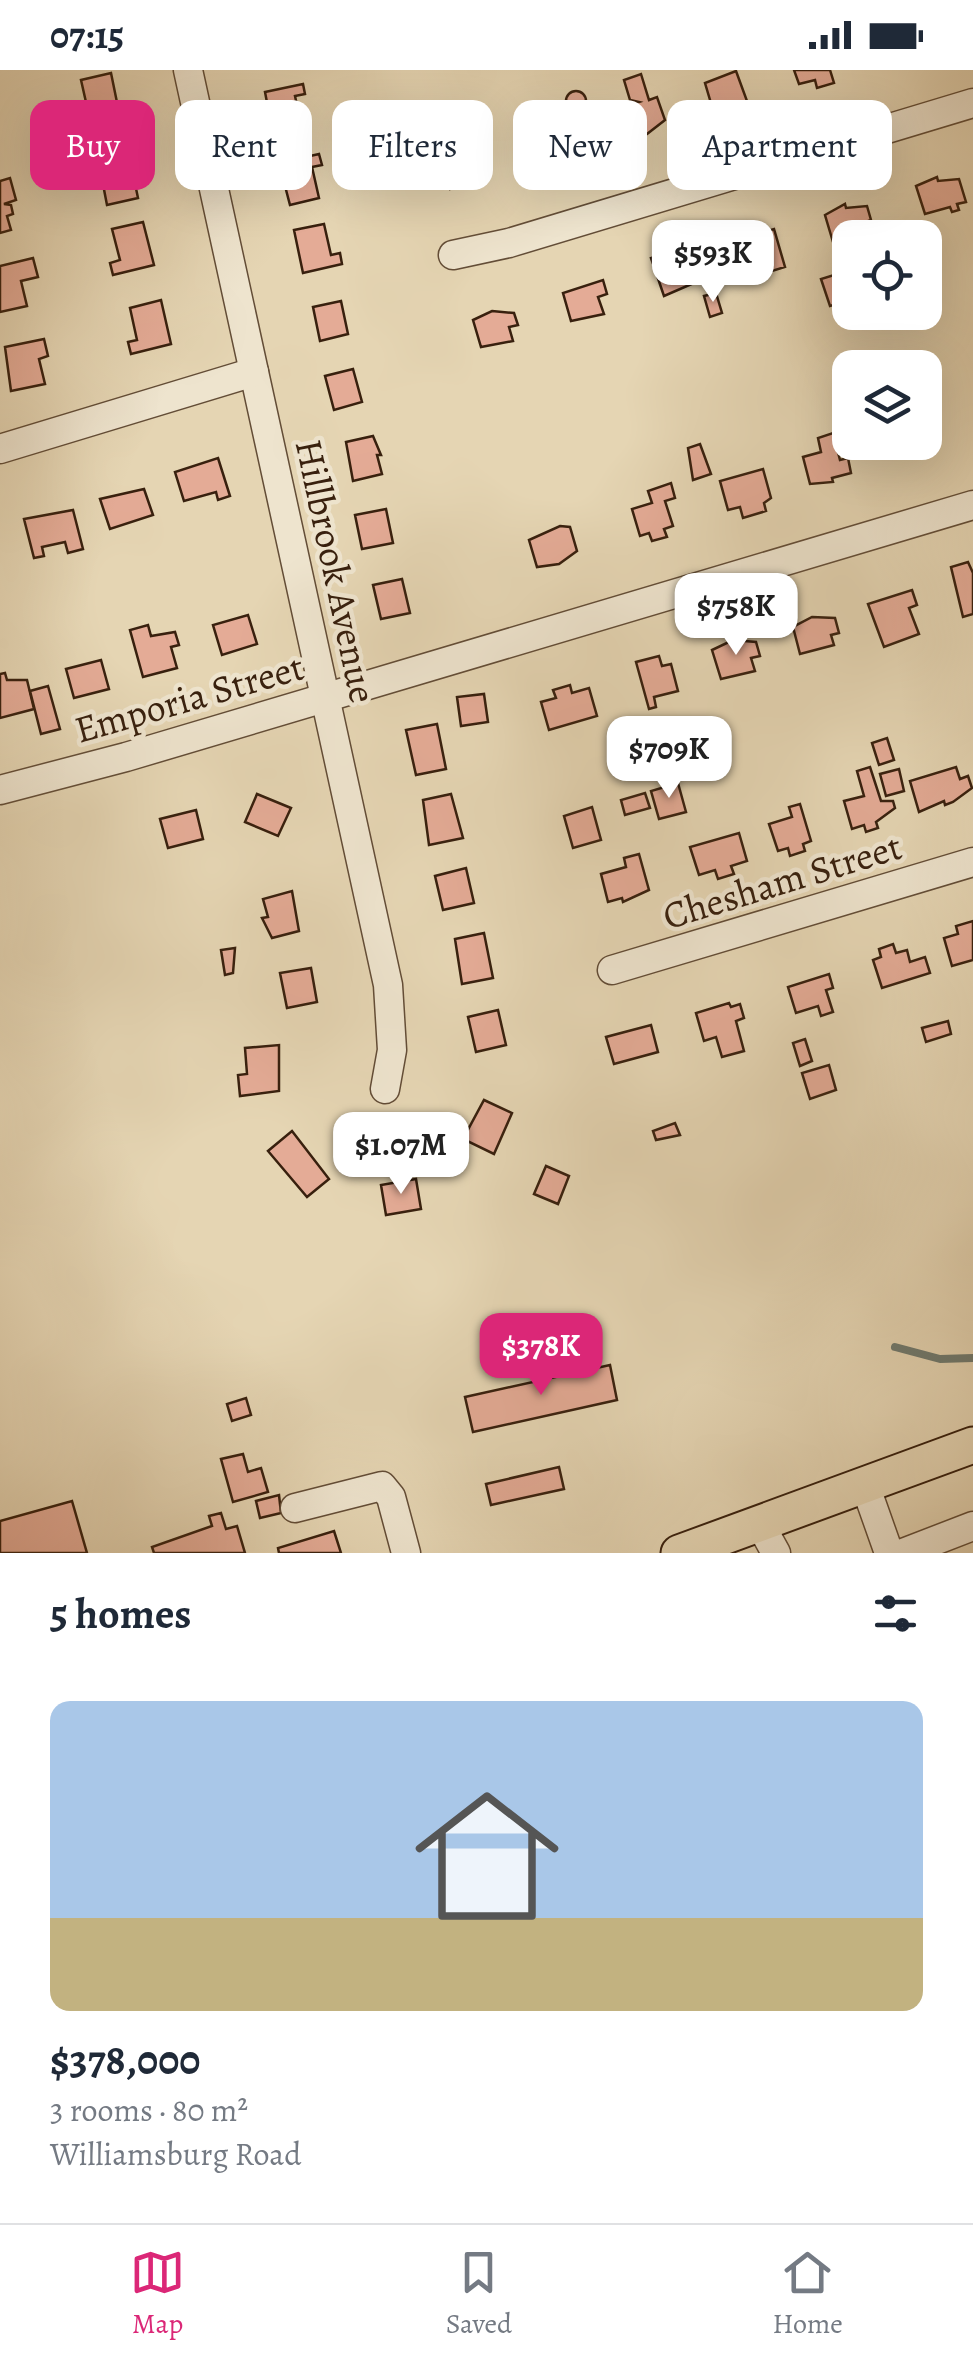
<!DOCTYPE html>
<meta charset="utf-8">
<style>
body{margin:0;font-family:Alegreya,serif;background:#f2f2f3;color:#1f2937;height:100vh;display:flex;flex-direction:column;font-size:38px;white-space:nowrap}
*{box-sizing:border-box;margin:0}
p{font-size:32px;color:#747a83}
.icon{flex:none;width:55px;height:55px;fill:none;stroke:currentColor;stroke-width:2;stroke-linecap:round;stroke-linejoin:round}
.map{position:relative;height:1483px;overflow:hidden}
.details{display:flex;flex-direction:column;background:#fff;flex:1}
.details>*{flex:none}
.top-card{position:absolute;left:30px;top:30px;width:915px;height:90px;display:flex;gap:20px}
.controls{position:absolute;left:832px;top:150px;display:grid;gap:20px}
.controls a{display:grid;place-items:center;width:110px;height:110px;border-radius:20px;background:#fff;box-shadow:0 10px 40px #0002;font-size:50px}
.price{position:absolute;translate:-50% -85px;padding:0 22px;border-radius:20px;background:#fff;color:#222;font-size:32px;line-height:65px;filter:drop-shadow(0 2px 5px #0008)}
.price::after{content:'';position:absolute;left:50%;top:60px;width:30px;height:22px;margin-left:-15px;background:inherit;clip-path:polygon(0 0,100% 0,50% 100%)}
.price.current{background:#db2777;color:#fff}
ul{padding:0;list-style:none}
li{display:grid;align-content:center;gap:20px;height:530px;padding:0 50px}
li+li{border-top:2px solid #e0e1e3}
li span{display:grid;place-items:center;height:310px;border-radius:20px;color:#555}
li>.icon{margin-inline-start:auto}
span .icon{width:180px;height:180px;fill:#fffc;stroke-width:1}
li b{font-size:42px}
h2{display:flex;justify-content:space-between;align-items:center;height:120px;padding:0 50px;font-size:42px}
.tag{padding:0 35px;border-radius:20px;background:#fff;box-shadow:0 10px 40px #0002;font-size:35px;line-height:90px}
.tag.current{background:#db2777;color:#fff}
.status{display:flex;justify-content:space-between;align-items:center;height:70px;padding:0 50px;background:#fff;direction:ltr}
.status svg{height:28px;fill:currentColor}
.tab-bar{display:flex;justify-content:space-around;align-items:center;height:140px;border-top:2px solid #e0e1e3;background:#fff;font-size:28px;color:#747a83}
.tab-bar a{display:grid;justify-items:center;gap:5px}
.tab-bar .current{color:#db2777}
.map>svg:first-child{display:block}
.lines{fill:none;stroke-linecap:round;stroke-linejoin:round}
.stream{stroke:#707b70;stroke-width:8}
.building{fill:#e4ab96;stroke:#38200e;stroke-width:2.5}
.minor-casing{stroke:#634d37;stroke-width:31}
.major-casing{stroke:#38200e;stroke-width:39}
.minor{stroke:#eee4ce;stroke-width:28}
.major{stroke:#e5d5b3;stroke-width:35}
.labels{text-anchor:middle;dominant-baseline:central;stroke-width:9;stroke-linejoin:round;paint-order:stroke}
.street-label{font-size:38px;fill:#38200e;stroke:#eee4ce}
</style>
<div class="status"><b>07:15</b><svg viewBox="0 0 49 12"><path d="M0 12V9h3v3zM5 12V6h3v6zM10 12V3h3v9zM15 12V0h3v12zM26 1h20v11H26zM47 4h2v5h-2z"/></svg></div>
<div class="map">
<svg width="973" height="1483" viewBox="0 0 973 1483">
<rect width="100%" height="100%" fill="#e5d5b3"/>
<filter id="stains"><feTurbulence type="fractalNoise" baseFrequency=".002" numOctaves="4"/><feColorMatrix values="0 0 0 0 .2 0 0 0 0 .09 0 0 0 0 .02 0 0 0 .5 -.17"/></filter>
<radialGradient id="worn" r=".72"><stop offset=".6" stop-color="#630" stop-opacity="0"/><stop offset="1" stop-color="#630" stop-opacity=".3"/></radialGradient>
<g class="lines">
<path class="stream" d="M895,1277L940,1289L973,1288"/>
</g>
<g class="building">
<path d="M794,0H830L834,13L817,18L815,10L799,14Z"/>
<path d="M736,1L747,31L738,33L741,41L726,46L724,37L713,40L705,13Z"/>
<path d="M111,3L120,47L81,56L79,43L88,41L81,10Z"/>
<path d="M641,4L649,30L657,27L665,50L647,64L625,67L616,40L639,32L630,30L624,10Z"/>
<path d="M303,14L305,24L295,26L302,59L273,64L265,22Z"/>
<circle cx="576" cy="31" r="10"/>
<path d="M563,52L566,65L576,62L579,76L564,89L541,92L533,64Z"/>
<path d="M471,79L477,97L485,94L489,108L450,119L441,93Z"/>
<path d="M319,84L322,95L312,97L319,128L290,135L279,93Z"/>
<path d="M129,85L138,128L107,135L101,104L93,105L90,94Z"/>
<path d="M937,107L938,111L959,109L966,132L957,134L959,140L952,142L950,137L925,144L916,116Z"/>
<path d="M10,108L16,130L4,134L11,135L13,144L7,146L11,160L0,163V111Z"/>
<path d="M845,134L846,138L867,136L871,150L863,153L867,166L861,168L859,163L833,172L825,145Z"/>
<path d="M143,152L154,195L113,205L110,193L120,190L112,159Z"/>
<path d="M324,154L331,185L340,183L342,194L303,203L294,160Z"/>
<path d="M761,154L764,162L774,159L785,197L772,201L769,191L751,200L742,169L750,166L748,158Z"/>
<path d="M667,183L669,191L687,186L694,213L664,226L651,188Z"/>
<path d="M33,188L38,207L21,211L27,236L0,242V196Z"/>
<path d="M834,205L844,232L830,236L821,209Z"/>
<path d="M603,210L607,224L598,227L604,244L571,251L563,223Z"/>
<path d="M716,223L722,243L710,247L704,226Z"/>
<path d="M161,230L171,274L131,284L128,272L137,270L130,238Z"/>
<path d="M341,231L348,264L320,271L313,237Z"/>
<path d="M492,241L514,243L518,255L509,257L513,271L481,277L473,250Z"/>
<path d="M44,269L48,286L39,289L45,314L11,321L5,277Z"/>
<path d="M353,299L362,332L334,340L325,306Z"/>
<path d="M925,356L934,357L937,371L930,373L932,379L920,382L921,386L899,388L894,372H925Z"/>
<path d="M833,363L840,390L848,388L851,403L832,408L833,412L810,414L803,387L821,382L818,368Z"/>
<path d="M373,366L381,385H377L382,404L353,411L346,372Z"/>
<path d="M700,374L711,404L693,410L688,378Z"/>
<path d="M218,388L230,426L218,430L216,422L184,431L175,402Z"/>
<path d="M763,399L771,428L764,433L766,441L743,448L740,437L728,440L720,411Z"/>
<path d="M671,413L675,428L665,431L673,456L664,459L667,467L652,471L649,463L640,466L632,439L652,433L648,421Z"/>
<path d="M144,419L153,445L110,459L100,429Z"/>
<path d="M386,439L393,473L362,479L355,445Z"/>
<path d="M73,440L83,479L68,483L65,472L42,477L44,486L34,488L24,449Z"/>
<path d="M560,456L570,457L577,481L559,494L537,497L529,470Z"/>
<path d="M968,492L973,503V544L963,547L951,497Z"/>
<path d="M402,509L410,543L381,549L373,515Z"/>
<path d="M912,520L917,535L909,538L919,564L884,577L868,534Z"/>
<path d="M248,545L257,574L222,585L213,555Z"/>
<path d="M812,547L835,548L839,563L831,565L834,575L800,584L793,557Z"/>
<path d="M148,555L151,566L175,562L179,575L171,577L177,598L143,607L130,560Z"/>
<path d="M733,570L756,572L760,586L751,588L755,601L721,609L712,580Z"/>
<path d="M659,586L662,596L671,594L678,621L654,627L656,637L649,639L636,592Z"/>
<path d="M101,590L109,619L74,628L66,599Z"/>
<path d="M5,603L7,610H27L34,639L0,648V604Z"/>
<path d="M570,615L572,623L589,618L597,646L549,660L541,632L556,628L553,620Z"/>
<path d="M48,616L60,659L41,664L30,621Z"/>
<path d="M484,624L488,652L461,656L457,627Z"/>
<path d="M437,654L446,699L416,705L406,660Z"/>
<path d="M887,668L894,690L879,695L872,673Z"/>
<path d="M870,697L881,731H893L895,738L876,752L878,758L866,762L864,755L852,759L844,731L864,726L857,701Z"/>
<path d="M956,697L960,709L968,706L972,718L953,732L945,735L944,731L919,742L910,711Z"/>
<path d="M899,699L904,721L886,726L880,704Z"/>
<path d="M678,713L686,742L659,749L651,721Z"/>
<path d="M645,723L650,738L625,745L621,730Z"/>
<path d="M257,724L291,738L278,766L245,752Z"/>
<path d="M451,724L463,768L429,775L423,730Z"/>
<path d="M800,734L811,771L803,774L805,781L790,786L788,778L778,781L769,754L792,747L789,737Z"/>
<path d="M592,737L601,770L573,778L564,746Z"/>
<path d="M196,740L203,769L168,778L160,749Z"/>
<path d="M739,763L747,791L731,796L734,804L718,809L715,800L699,805L690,777Z"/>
<path d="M639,784L649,820L623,832L622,828L608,832L601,804L626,797L624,788Z"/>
<path d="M466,798L474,833L443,840L435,806Z"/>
<path d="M292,821L299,861L272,868L262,848L268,847L263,829Z"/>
<path d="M973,851V890L952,896L944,868L958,864L956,856Z"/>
<path d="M484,863L493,908L462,914L455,869Z"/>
<path d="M893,874L896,883L907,880L910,892L925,887L930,903L882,918L873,890L881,887L879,879Z"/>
<path d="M235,878L233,903L225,905L221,880Z"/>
<path d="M311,898L317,932L287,938L280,903Z"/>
<path d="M829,904L833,918L826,920L833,942L821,946L818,936L796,943L788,917Z"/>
<path d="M729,933L731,937L740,934L744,948L736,951L744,981L722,987L716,967L704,971L696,943Z"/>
<path d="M498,940L506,975L476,982L468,947Z"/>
<path d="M948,951L951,964L926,972L922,958Z"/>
<path d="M651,955L658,982L614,994L606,967Z"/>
<path d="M805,969L812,991L800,996L793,973Z"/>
<path d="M279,975V1021L240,1026L238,1005L247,1004L245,978Z"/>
<path d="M829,995L836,1020L810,1029L802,1003Z"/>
<path d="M484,1030L512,1043L494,1084L463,1069Z"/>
<path d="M675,1053L680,1065L656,1070L653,1061Z"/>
<path d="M292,1061L329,1109L307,1127L268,1081Z"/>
<path d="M546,1096L569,1106L558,1134L534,1124Z"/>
<path d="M416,1109L421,1139L386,1145L381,1115Z"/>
<path d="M610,1295L617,1330L473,1362L465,1327Z"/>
<path d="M246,1328L251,1345L232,1351L227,1334Z"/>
<path d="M243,1384L248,1402L261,1398L268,1422L233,1432L221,1389Z"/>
<path d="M559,1397L564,1419L491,1435L486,1414Z"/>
<path d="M279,1425L281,1443L260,1448L256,1431Z"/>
<path d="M72,1431L87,1483H0V1451Z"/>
<path d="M221,1443L226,1459L237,1456L245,1483H154L152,1477L212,1456L209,1446Z"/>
<path d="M334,1461L341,1483H279L278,1478Z"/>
</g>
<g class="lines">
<defs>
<g id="minor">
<path d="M188,0L388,915L392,980L385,1019"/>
<path d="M453,185L509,173L973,33"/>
<path d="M0,379L254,302"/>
<path d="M0,720L126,687L973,435"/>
<path d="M612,900L973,792"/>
<path d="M865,1415L889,1483"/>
<path d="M295,1438L382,1416L391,1427L406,1483"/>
<path d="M760,1454L776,1483"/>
<path d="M903,1483L973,1456"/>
</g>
<path id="major" d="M679,1483L973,1375"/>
</defs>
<use href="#minor" class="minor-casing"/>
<use href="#major" class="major-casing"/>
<use href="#minor" class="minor"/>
<use href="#major" class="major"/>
</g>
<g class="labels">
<g class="street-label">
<text transform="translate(336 501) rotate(78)">Hillbrook Avenue</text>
<text transform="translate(189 628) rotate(-16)">Emporia Street</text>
<text transform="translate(782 811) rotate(-17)">Chesham Street</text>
</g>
</g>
<rect width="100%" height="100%" filter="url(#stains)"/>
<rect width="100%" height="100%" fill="url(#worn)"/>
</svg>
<div class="controls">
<a><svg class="icon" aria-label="locate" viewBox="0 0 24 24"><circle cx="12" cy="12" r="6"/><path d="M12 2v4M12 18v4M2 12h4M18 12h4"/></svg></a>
<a><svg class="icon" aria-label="layers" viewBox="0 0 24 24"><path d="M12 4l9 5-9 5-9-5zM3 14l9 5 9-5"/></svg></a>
</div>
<b class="price" style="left:713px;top:235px">$593K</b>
<b class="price" style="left:736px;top:588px">$758K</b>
<b class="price" style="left:669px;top:731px">$709K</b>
<b class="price" style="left:401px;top:1127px">$1.07M</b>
<b class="price current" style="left:541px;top:1328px">$378K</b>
<div class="top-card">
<a class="tag current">Buy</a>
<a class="tag">Rent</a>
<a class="tag">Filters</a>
<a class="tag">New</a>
<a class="tag">Apartment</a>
</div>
</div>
<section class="details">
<h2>5 homes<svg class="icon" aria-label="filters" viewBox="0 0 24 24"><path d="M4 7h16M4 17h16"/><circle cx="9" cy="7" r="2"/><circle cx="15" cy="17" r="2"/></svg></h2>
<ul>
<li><span style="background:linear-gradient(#a9c7e8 70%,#c2b280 0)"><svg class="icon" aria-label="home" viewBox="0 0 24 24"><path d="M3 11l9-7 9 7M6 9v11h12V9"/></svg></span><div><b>$378,000</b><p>3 rooms · 80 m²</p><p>Williamsburg Road</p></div></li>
</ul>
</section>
<nav class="tab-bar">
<a class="current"><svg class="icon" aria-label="map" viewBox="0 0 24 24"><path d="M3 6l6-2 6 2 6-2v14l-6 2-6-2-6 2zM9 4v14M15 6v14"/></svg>Map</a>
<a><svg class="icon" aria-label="saved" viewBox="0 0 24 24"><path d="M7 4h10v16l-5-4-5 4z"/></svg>Saved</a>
<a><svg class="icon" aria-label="home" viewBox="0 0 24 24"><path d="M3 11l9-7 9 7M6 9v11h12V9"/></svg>Home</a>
</nav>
